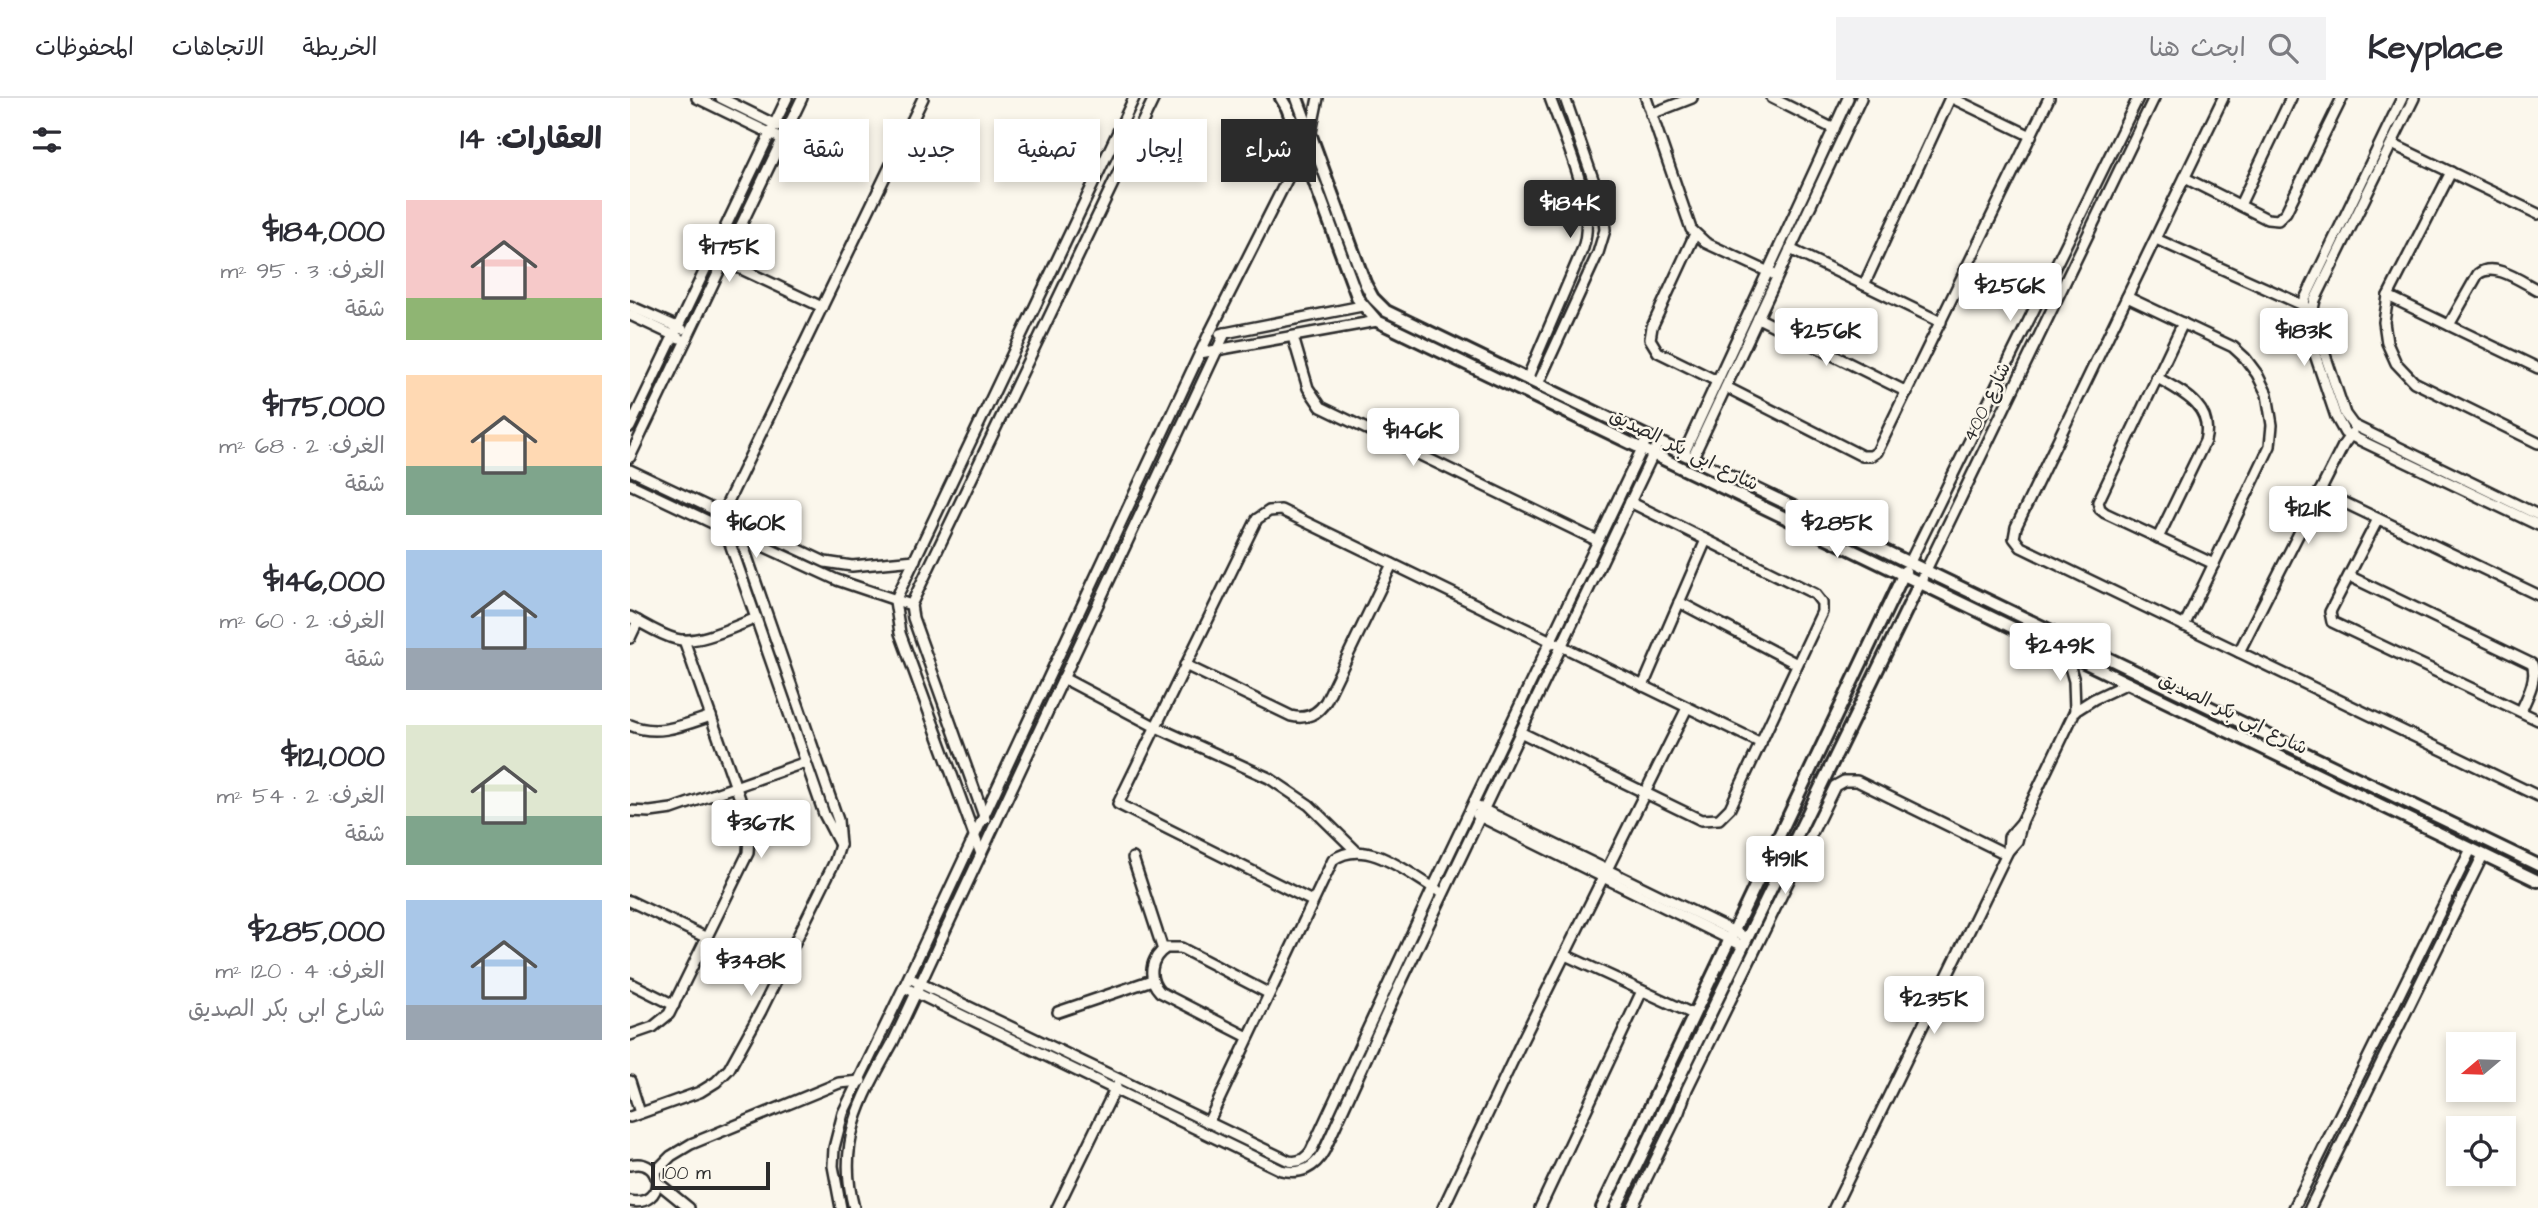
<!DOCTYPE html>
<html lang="ar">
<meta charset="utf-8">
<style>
body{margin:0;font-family:"Architects Daughter","Playpen Sans Arabic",sans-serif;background:#f2f2f3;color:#2b2b33;direction:rtl;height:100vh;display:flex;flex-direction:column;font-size:26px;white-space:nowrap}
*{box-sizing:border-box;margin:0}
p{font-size:23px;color:#7c7c81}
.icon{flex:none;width:38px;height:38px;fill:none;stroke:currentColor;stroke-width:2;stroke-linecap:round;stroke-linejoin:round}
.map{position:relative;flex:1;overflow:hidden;direction:ltr}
.details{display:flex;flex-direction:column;background:#fff;width:630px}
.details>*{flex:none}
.banner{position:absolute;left:21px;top:21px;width:665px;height:63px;direction:rtl;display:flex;gap:14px}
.needle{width:46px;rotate:251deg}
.fabs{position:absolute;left:1816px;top:934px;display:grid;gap:14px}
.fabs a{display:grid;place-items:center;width:70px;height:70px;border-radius:0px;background:#fff;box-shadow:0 4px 10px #0003;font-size:35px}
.scale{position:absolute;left:21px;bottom:18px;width:119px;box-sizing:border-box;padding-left:7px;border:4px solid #2b2b2b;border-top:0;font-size:19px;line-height:24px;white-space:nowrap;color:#2b2b2b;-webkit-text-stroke:5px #fbf7ec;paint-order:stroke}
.price{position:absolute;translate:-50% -60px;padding:0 16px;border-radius:7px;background:#fff;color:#222;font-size:23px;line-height:46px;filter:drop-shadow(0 2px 4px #0008)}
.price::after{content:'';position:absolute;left:50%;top:42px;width:21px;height:16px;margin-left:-10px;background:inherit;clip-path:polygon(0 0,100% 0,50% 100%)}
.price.current{background:#2b2b2b;color:#fff}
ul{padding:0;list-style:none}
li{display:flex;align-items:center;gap:21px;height:175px;padding:0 28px}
li span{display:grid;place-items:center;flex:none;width:196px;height:140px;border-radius:0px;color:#555}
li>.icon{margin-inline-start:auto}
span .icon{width:84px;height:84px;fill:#fffc;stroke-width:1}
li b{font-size:30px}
h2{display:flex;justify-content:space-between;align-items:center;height:84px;padding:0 28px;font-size:30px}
.chip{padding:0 24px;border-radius:0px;background:#fff;box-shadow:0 4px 10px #0003;font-size:24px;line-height:63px}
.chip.current{background:#2b2b2b;color:#fff}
header{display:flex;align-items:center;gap:42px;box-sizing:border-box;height:98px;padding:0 35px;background:#fff;border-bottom:2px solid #e1e1e2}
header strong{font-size:33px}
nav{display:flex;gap:38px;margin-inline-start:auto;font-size:24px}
.search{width:490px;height:63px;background:#f2f2f3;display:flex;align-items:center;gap:18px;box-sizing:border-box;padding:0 24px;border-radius:0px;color:#7c7c81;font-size:26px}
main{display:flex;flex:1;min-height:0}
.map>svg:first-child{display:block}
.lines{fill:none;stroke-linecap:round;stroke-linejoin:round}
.minor-casing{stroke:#2b2b2b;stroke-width:14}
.major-casing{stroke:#2b2b2b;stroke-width:16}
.minor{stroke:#fbf7ec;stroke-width:9}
.major{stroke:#fbf7ec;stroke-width:10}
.labels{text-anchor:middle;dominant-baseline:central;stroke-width:5;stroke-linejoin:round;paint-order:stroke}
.street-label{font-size:19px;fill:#2b2b2b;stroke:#fbf7ec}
</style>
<header>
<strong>Keyplace</strong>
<div class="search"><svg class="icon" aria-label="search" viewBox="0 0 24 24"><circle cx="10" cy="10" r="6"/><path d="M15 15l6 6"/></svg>ابحث هنا</div>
<nav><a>الخريطة</a><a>الاتجاهات</a><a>المحفوظات</a></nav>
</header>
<main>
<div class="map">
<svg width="1908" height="1110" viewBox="0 0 1908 1110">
<rect width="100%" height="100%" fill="#fbf7ec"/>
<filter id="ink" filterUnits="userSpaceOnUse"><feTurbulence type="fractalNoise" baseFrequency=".0143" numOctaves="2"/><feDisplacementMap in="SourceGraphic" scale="14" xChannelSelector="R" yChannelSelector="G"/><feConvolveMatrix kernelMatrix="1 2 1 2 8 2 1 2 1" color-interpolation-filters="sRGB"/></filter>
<g filter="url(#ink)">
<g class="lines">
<defs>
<g id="minor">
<path d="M67,0L152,41"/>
<path d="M91,0L148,28"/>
<path d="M1016,0L1061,131L1076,145L1143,176"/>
<path d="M1142,0L1204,31"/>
<path d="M1322,0L1401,38"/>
<path d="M1593,0L1386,429L1384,440L1391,449L1908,698"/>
<path d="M1772,0L1675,201L1673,212L1674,224L1706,319L1715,335L1908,427"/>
<path d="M1784,0L1685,202L1683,211V221L1715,316L1723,327L1908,417"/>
<path d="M1021,16L1062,0"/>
<path d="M1762,46L1908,116"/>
<path d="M1821,74L1758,198L1754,224L1757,245L1766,265L1784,284L1908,345"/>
<path d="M1555,80L1637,121L1648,122L1656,114L1712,0"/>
<path d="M1610,107L1661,0"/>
<path d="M1065,136L1022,229L1020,241L1028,254L1087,283"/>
<path d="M1526,141L1677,209"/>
<path d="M1160,151L1311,224"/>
<path d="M90,161L192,209"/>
<path d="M1234,187L1320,0"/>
<path d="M1758,198L1908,270"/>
<path d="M1497,199L1603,249L1615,260L1627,276L1637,296L1642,327L1640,348L1554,528"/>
<path d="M0,208L52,231"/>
<path d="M0,217L49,240"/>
<path d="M1128,220L1277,294"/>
<path d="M1553,225L1468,404L1470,411L1475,415L1584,466"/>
<path d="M1819,227L1848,176C1864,163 1892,184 1908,192"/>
<path d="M590,236L732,208"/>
<path d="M663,239L678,290L691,309L968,443"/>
<path d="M570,255L747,223"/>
<path d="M1526,279C1552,294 1584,308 1575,343L1528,440"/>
<path d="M897,281L953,150C967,107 935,42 920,0"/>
<path d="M908,286L968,155L975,132L973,110L935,0"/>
<path d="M1096,289L1232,358H1241L1247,354L1419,0"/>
<path d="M0,329L157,0"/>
<path d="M1054,355L1218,0"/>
<path d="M0,359L172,0"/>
<path d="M1063,359L1231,0"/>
<path d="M0,372L195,464L222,468L285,462"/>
<path d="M0,386L97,432"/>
<path d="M1690,393L1908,497"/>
<path d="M1748,421L1700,514L1702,524L1908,622"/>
<path d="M109,437L207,482L281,507"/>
<path d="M1280,464L1508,0"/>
<path d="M1296,472L1524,0"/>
<path d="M1719,478L1902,566C1908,579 1897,600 1891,613"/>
<path d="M1049,504L1167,566"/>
<path d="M0,519C14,526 30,537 46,541C68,547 105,528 127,520"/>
<path d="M0,540L8,523"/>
<path d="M1609,554L1714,346L1722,335"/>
<path d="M555,567L661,618C676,622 688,616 696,603L762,466"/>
<path d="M433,580L524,628L639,680L679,707L725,752"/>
<path d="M1013,588L1076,442"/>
<path d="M1445,613L1464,601L1498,585"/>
<path d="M0,627C28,639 54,627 81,618"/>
<path d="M890,634L1071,722L1089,721L1100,710L1192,514V505L1185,496L1000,404"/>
<path d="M848,709L1117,840"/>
<path d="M0,713L20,714L42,711L176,664"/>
<path d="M847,717L1113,848"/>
<path d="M355,721L283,520L281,507L524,0"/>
<path d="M210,747L194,716L95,431L92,416L293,0"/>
<path d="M1378,753L1379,739L1392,724"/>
<path d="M351,756L270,535L265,503L504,0"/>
<path d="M503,760L533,852"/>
<path d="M0,803L77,840"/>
<path d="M682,803L488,706L627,421L639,413L651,412L1131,645"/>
<path d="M935,857L1063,916"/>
<path d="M279,880L659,1063C669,1065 676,1061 681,1053L803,790L1018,338"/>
<path d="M0,885L44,907"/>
<path d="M274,889L651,1072C670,1077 685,1070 694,1053L765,897L1026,350"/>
<path d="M428,914L522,882"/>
<path d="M0,937L23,929L39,916L118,755L119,737L116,718L54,542"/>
<path d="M618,939L530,894C517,880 520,860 536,850H551L638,895"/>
<path d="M0,983L10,1015"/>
<path d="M0,1019L70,994L86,984L99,971L131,913L205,763L210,747L208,722L104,421"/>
<path d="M578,1025L703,762C735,738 778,775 807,792"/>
<path d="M0,1067C36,1059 35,1110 0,1103"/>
<path d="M24,1075L41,1058L61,1046L209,985L231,983"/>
<path d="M27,1084L59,1110"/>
<path d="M211,1110L203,1068L204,1050L213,1015L274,889L578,238L681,34L688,0"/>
<path d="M224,1110C206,1044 232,1000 263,944L595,235"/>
<path d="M427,1110L486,989"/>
<path d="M813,1110L892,943L1057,610"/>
<path d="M910,1110L1012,893"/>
<path d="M1002,1110L1049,1014L1057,991L1205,688L1214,683H1227L1376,756"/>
<path d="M1204,1110L1378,753L1387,743L1392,724L1445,613L1444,583L1436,555"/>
<path d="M1664,1110L1841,751"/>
<path d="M1680,1110L1853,757"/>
</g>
<g id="major">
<path d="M651,0L657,10L728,201L747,223L1908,783"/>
<path d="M667,0L735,185L743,200L756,213L1908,767"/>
<path d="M972,1110L1275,473"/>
<path d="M986,1110L1292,480"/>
</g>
</defs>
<use href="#minor" class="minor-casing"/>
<use href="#major" class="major-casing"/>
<use href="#minor" class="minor"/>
<use href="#major" class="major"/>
</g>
</g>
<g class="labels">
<g class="street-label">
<text transform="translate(1357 304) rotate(-64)">شارع 400</text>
<text transform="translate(1054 352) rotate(26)">شارع ابى بكر الصديق</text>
<text transform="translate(1603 616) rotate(26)">شارع ابى بكر الصديق</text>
</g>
</g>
</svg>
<div class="fabs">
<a><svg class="needle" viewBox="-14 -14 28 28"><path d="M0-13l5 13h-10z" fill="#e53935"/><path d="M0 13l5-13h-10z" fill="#7c7c81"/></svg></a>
<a><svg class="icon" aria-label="locate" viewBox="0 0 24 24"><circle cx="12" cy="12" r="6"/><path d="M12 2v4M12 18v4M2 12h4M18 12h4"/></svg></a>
</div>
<div class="scale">100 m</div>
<b class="price current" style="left:940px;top:142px">$184K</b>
<b class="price" style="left:99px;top:186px">$175K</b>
<b class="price" style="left:1380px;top:225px">$256K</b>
<b class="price" style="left:1196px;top:270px">$256K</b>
<b class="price" style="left:1674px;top:270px">$183K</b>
<b class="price" style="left:783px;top:370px">$146K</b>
<b class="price" style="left:1678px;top:448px">$121K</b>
<b class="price" style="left:126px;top:462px">$160K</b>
<b class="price" style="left:1207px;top:462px">$285K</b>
<b class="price" style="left:1430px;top:585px">$249K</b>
<b class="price" style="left:131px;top:762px">$367K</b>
<b class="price" style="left:1155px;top:798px">$191K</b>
<b class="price" style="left:121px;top:900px">$348K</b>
<b class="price" style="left:1304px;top:938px">$235K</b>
<div class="banner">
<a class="chip current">شراء</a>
<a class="chip">إيجار</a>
<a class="chip">تصفية</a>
<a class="chip">جديد</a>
<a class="chip">شقة</a>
</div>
</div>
<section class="details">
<h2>العقارات: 14<svg class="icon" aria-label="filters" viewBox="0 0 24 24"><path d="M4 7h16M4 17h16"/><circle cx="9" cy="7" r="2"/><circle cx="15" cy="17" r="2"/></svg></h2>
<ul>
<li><span style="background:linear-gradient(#f6c9c9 70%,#8fb573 0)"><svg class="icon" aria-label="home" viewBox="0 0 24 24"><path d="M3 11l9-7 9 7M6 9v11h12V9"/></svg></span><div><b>$184,000</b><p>الغرف: 3 · 95 m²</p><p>شقة</p></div></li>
<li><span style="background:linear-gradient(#ffd9b3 65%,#7fa58c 0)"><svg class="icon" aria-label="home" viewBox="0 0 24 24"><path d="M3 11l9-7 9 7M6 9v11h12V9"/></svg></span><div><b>$175,000</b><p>الغرف: 2 · 68 m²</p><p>شقة</p></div></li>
<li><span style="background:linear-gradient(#a9c7e8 70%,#9aa5b1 0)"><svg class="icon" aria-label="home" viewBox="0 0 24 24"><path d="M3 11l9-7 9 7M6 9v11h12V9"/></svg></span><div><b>$146,000</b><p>الغرف: 2 · 60 m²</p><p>شقة</p></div></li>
<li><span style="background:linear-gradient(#dfe7d0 65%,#7fa58c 0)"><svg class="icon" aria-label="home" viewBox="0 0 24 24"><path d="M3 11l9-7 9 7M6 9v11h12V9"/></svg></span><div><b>$121,000</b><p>الغرف: 2 · 54 m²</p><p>شقة</p></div></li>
<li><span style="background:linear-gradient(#a9c7e8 75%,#9aa5b1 0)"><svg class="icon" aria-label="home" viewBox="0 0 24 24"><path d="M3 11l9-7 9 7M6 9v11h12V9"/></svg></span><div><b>$285,000</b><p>الغرف: 4 · 120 m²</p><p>شارع ابى بكر الصديق</p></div></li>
</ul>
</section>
</main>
